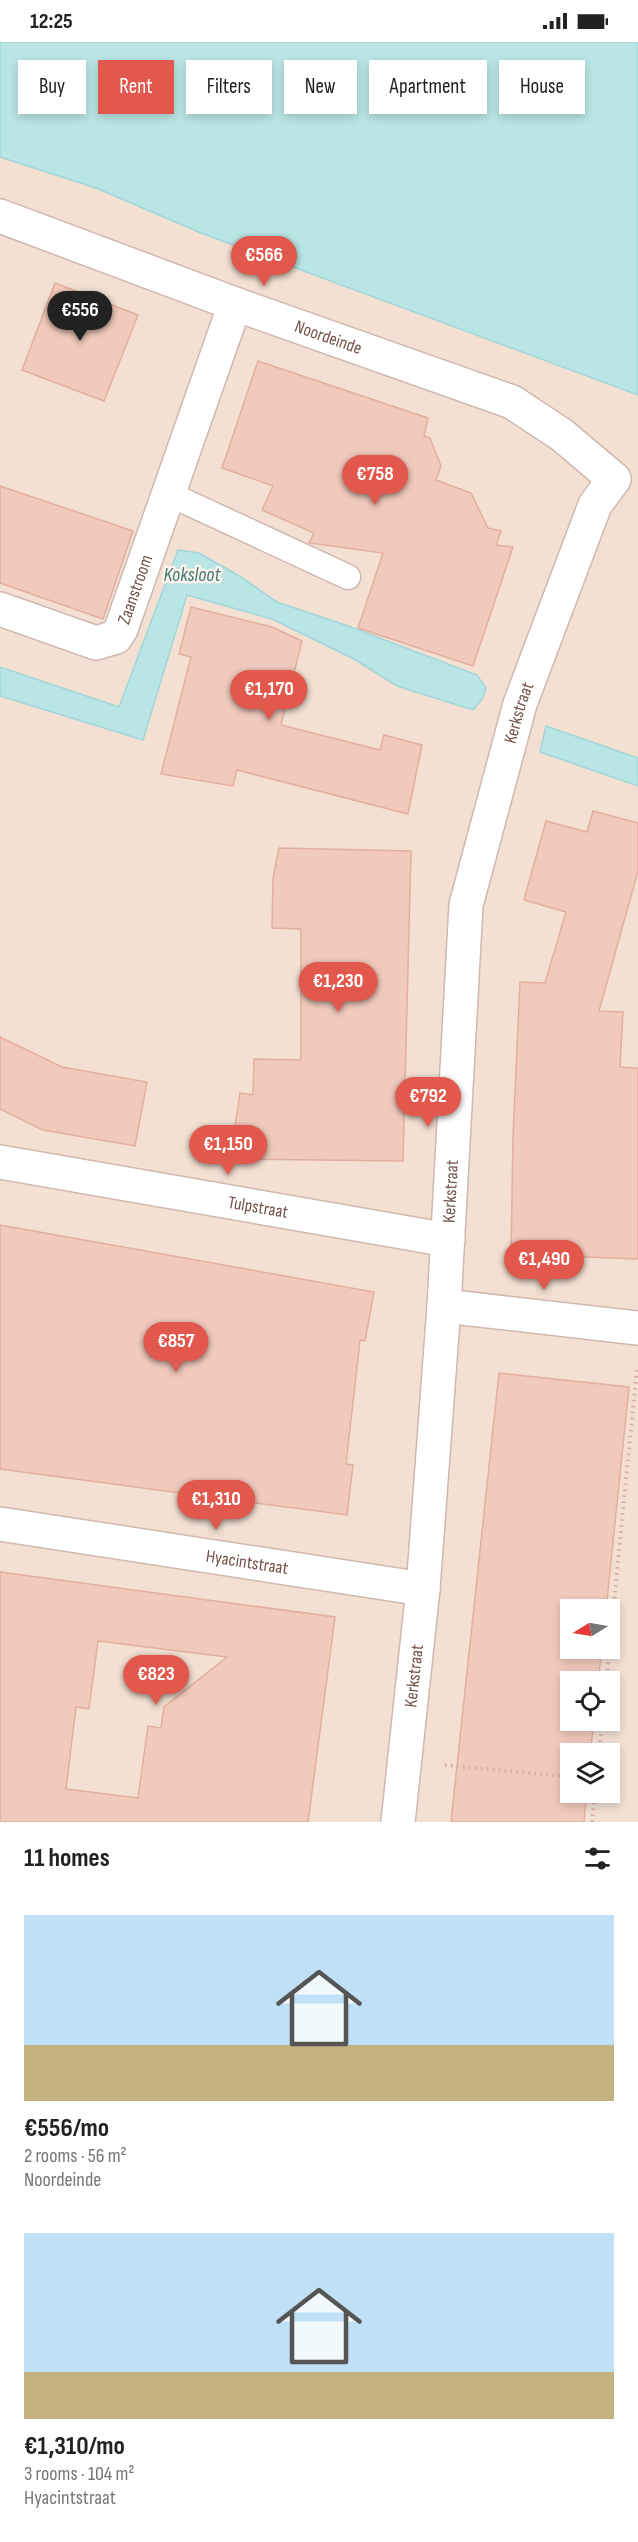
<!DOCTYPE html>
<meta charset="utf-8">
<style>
body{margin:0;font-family:"Sofia Sans Condensed",sans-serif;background:#f6f6f6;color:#222;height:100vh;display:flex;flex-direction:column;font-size:22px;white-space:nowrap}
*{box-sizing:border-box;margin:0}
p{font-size:20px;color:#767676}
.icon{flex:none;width:33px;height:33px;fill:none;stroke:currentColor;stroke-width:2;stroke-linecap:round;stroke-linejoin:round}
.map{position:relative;height:1780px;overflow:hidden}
.drawer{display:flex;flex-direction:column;background:#fff;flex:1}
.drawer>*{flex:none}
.top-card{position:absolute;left:18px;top:18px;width:603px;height:54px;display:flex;gap:12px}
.needle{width:39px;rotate:259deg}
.fabs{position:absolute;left:560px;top:1557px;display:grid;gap:12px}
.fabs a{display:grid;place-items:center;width:60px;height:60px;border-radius:0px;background:#fff;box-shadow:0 3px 9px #0003;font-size:30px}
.price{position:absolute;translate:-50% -51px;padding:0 14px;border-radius:21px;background:#e3584c;color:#fff;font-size:20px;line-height:39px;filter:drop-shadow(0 2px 3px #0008)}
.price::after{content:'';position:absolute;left:50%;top:36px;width:18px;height:14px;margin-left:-9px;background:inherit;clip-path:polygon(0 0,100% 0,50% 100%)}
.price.active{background:#222;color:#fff}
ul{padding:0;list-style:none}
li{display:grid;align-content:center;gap:12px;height:318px;padding:0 24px}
li span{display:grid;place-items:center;height:186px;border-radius:0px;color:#555}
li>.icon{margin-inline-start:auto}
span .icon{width:108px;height:108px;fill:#fffc;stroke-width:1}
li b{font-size:26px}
h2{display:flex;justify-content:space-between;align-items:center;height:72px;padding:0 24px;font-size:26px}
.chip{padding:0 21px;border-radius:0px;background:#fff;box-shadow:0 3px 9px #0003;font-size:21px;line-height:54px}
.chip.active{background:#e3584c;color:#fff}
.status{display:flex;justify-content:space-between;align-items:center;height:42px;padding:0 30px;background:#fff;direction:ltr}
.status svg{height:16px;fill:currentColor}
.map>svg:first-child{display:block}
.residential{fill:#f3e0d3;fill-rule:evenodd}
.water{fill:#b9e5e5;stroke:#a0d6d7;stroke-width:1.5}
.building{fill:#f1cabd;stroke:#e3ae9d;stroke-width:1.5;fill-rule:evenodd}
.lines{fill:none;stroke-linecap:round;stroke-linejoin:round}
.service-casing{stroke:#cfb8ae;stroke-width:27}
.minor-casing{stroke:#cfb8ae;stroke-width:36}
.tertiary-casing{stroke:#cfb8ae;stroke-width:36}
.path{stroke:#d6ada0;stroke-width:4;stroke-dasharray:1.5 4.5;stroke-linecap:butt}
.service{stroke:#fff;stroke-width:24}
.minor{stroke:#fff;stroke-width:33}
.tertiary{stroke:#fff;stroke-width:33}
.labels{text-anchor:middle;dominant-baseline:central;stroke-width:5;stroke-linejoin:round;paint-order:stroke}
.street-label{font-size:18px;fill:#74534a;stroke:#fff4eb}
.water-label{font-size:20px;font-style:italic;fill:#3e7879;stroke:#fff4eb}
</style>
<div class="status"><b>12:25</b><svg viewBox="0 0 49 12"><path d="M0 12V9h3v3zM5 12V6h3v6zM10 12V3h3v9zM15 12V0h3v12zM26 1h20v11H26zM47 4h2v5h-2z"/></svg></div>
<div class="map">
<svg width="638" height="1780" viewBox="0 0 638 1780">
<rect width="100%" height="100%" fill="#fcefe5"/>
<path class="residential" d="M0,75L638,321V1780H0ZM570,1568H609V1606H570ZM570,1640H609V1678H570ZM570,1712H609V1750H570Z"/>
<g class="water">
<path d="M0,0H638V353L201,191L96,146L0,115Z"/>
<path d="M178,508L199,511L241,535L277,560L348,584L477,633L486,646L482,657L473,668L397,644L354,617L272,577L187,553L143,698L0,654V625L119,665Z"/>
<path d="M546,684L638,716V744L540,710Z"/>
</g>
<g class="building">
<path d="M55,241L138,273L104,359L22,328Z"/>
<path d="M258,319L428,376L424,394L430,396L441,424L436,438L471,451L488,486L501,489L496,503L513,505L473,624L358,586L383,511L309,501L314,491L262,468L273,444L222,426Z"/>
<path d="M0,444L133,489L103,577L0,541Z"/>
<path d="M191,565L272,585L302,599L281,683L380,708L384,693L422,703L408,772L237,728L233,744L161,732L191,615L179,612Z"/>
<path d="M593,769L638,781V829L599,969L623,970L620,1025L638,1026V1217L511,1212L513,1095L520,940L545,941L566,870L524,858L546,779L587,790Z"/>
<path d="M279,806L411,809L403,1119L230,1117L240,1051L253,1053L254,1017L301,1018V887L272,886L273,836Z"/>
<path d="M0,995L62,1025L147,1040L135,1104L43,1088L0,1067Z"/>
<path d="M0,1183L374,1250L365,1299L360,1298L346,1422L353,1423L347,1473L0,1427Z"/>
<path d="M499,1331L629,1345L606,1568H570V1606H602L598,1640H570V1678H594L590,1712H570V1750H587L584,1780H451Z"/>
<path d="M0,1530L335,1575L308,1780H0ZM98,1599L227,1615L164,1665L161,1686L148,1684L138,1756L66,1747L76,1665L89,1667Z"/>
</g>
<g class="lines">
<defs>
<path id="service" d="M169,452L348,535"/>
<g id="minor">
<path id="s1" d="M0,567L96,601L116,595L121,587L235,262"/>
<path id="s2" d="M0,1120L448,1198"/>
<path d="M444,1264L638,1286"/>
<path id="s3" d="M0,1482L423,1547"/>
</g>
<g id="tertiary">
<path id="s4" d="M0,174L235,262L512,360L562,393L614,437"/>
<path id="s5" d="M398,1780L423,1547L444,1264L466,863L520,662L595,463L614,437"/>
</g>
</defs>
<use href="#service" class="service-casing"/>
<use href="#minor" class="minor-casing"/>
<use href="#tertiary" class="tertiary-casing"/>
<g class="path">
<path d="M606,1640L637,1326"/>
<path d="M599,1712L603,1678"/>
<path d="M445,1723L570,1735"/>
<path d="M592,1780L595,1750"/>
</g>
<use href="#service" class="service"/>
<use href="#minor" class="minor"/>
<use href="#tertiary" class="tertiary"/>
</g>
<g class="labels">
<g class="street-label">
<text stroke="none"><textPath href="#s4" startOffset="350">Noordeinde</textPath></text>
<text stroke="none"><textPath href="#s1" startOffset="174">Zaanstroom</textPath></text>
<text stroke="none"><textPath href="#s5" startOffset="1119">Kerkstraat</textPath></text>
<text stroke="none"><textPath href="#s5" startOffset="633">Kerkstraat</textPath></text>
<text stroke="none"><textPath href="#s2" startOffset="262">Tulpstraat</textPath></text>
<text stroke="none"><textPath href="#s3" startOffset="250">Hyacintstraat</textPath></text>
<text stroke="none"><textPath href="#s5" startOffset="147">Kerkstraat</textPath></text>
</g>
<g class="water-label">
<text x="192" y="533">Koksloot</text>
</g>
</g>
</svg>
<div class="fabs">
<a><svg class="needle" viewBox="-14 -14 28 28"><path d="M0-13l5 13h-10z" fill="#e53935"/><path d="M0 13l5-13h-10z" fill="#767676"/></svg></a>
<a><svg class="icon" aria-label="locate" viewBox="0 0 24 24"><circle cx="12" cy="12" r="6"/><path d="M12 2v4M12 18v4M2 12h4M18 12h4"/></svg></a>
<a><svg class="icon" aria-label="layers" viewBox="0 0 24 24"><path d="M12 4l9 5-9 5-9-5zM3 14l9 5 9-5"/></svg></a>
</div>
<b class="price" style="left:264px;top:245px">€566</b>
<b class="price active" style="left:80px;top:300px">€556</b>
<b class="price" style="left:375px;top:464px">€758</b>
<b class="price" style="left:269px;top:679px">€1,170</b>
<b class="price" style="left:338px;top:971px">€1,230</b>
<b class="price" style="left:428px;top:1086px">€792</b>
<b class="price" style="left:228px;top:1134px">€1,150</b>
<b class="price" style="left:544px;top:1249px">€1,490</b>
<b class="price" style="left:176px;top:1331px">€857</b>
<b class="price" style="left:216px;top:1489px">€1,310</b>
<b class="price" style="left:156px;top:1664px">€823</b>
<div class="top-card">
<a class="chip">Buy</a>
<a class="chip active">Rent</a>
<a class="chip">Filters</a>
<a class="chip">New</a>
<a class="chip">Apartment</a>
<a class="chip">House</a>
</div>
</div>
<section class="drawer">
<h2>11 homes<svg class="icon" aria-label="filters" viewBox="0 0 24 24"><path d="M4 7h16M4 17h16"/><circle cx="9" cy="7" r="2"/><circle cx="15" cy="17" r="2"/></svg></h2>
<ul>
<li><span style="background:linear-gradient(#bfe0f5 70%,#c2b280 0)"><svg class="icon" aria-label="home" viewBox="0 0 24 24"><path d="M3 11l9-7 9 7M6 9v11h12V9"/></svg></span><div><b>€556/mo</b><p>2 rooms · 56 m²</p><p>Noordeinde</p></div></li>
<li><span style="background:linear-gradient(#bfe0f5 75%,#c2b280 0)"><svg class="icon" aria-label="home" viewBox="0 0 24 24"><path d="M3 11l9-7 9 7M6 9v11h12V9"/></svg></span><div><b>€1,310/mo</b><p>3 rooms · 104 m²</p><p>Hyacintstraat</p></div></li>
</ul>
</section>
